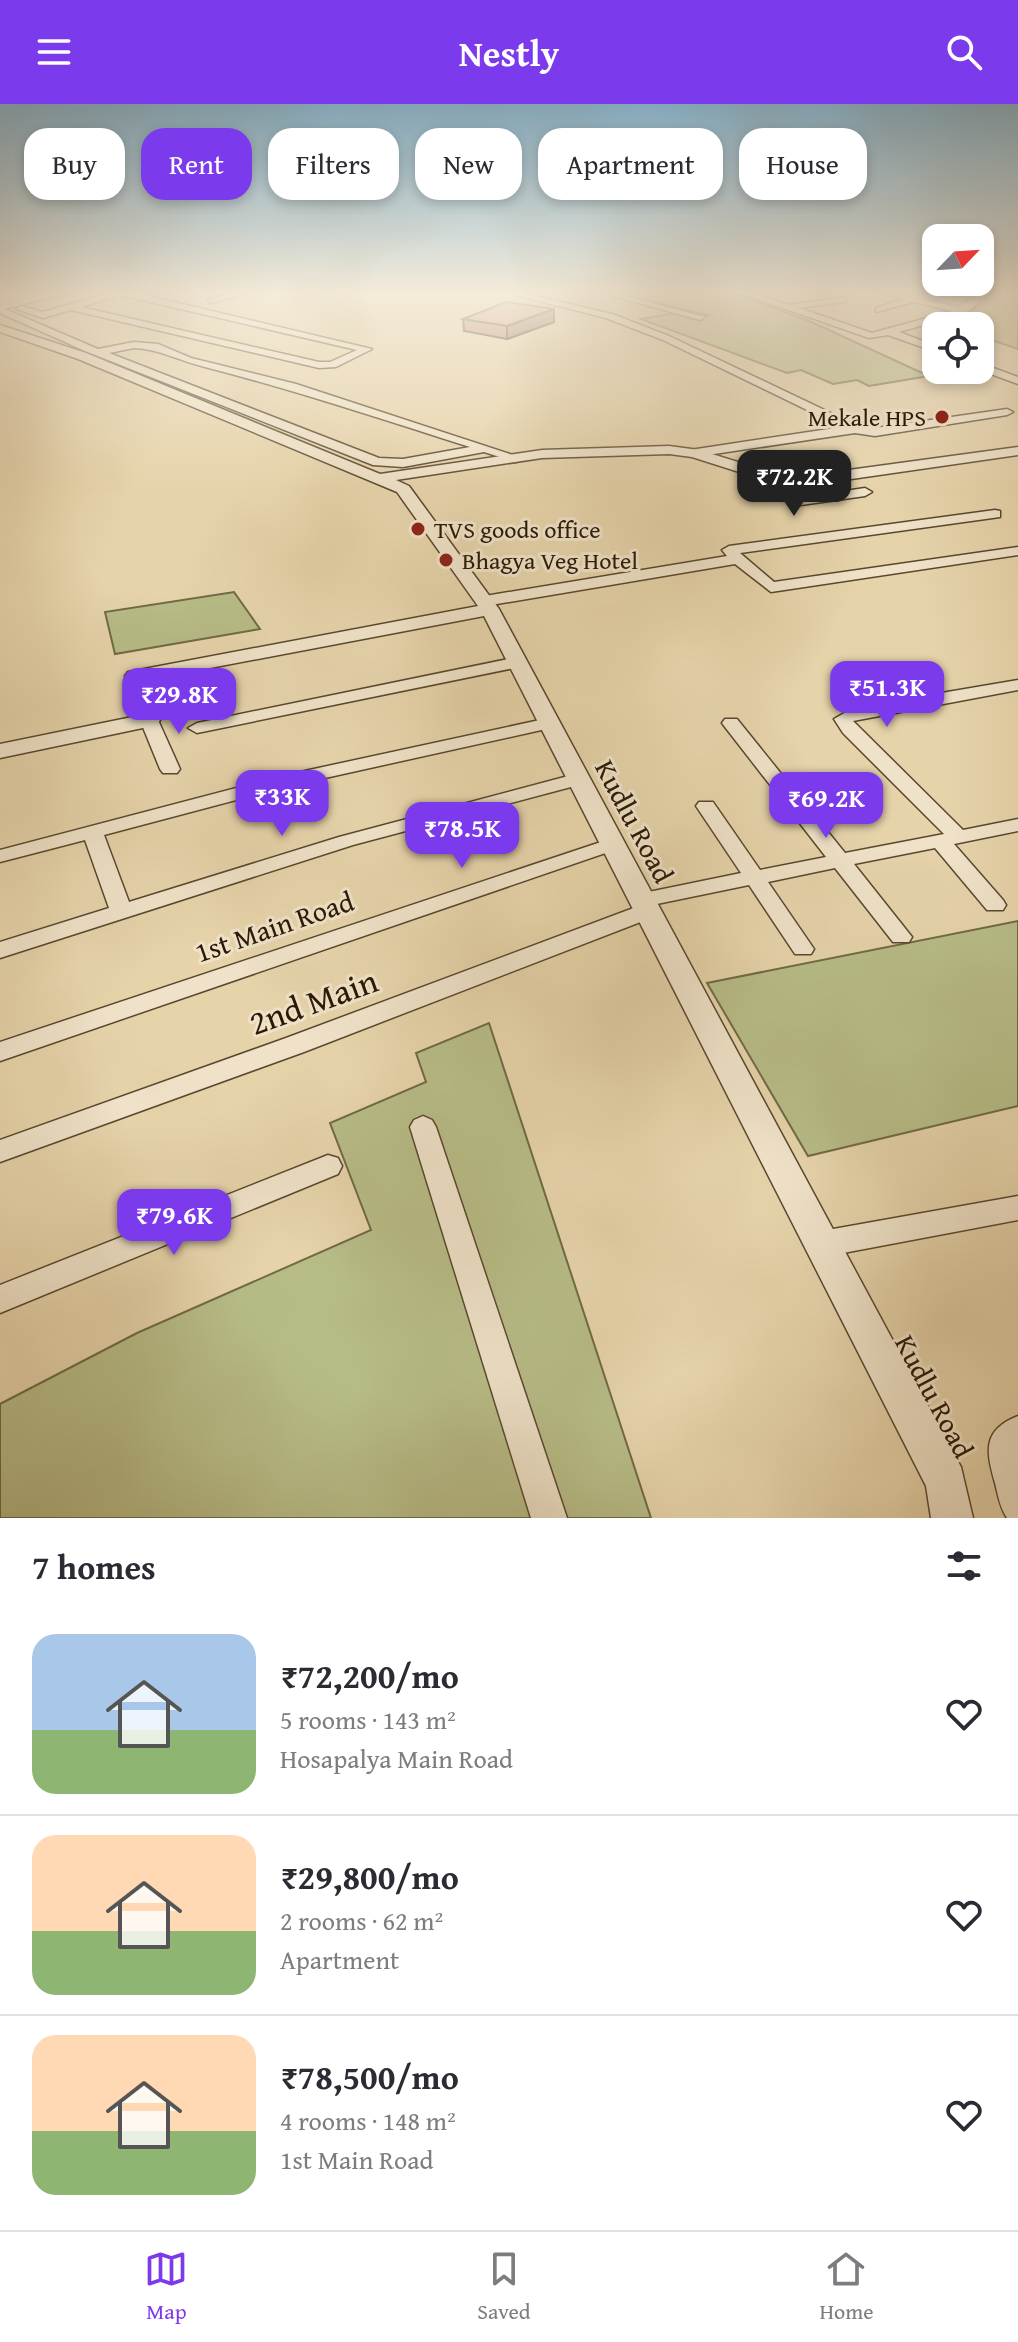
<!DOCTYPE html>
<meta charset="utf-8">
<style>
body{margin:0;font-family:"Gentium Book Plus",serif;background:#f7f7f7;color:#2b2b33;height:100vh;display:flex;flex-direction:column;font-size:30px;white-space:nowrap}
*{box-sizing:border-box;margin:0}
p{font-size:26px;color:#7c7c81}
.icon{flex:none;width:44px;height:44px;fill:none;stroke:currentColor;stroke-width:2;stroke-linecap:round;stroke-linejoin:round}
.map{position:relative;height:1414px;overflow:hidden}
.details{display:flex;flex-direction:column;background:#fff;flex:1}
.details>*{flex:none}
.hud{position:absolute;left:24px;top:24px;width:970px;height:72px;display:flex;gap:16px}
.needle{width:52px;rotate:65deg}
.tools{position:absolute;left:922px;top:120px;display:grid;gap:16px}
.tools a{display:grid;place-items:center;width:72px;height:72px;border-radius:16px;background:#fff;box-shadow:0 4px 12px #0003;font-size:40px}
.price{position:absolute;translate:-50% -68px;padding:0 18px;border-radius:16px;background:#7c3aed;color:#fff;font-size:26px;line-height:52px;filter:drop-shadow(0 2px 4px #0008)}
.price::after{content:'';position:absolute;left:50%;top:48px;width:24px;height:18px;margin-left:-12px;background:inherit;clip-path:polygon(0 0,100% 0,50% 100%)}
.price.on{background:#222;color:#fff}
ul{padding:0;list-style:none}
li{display:flex;align-items:center;gap:24px;height:200px;padding:0 32px}
li+li{border-top:2px solid #e1e1e2}
li span{display:grid;place-items:center;flex:none;width:224px;height:160px;border-radius:24px;color:#555}
li>.icon{margin-inline-start:auto}
span .icon{width:96px;height:96px;fill:#fffc;stroke-width:1}
li b{font-size:34px}
h2{display:flex;justify-content:space-between;align-items:center;height:96px;padding:0 32px;font-size:34px}
.chip{padding:0 28px;border-radius:24px;background:#fff;box-shadow:0 4px 12px #0003;font-size:28px;line-height:72px}
.chip.on{background:#7c3aed;color:#fff}
header{display:flex;justify-content:space-between;align-items:center;height:104px;padding:0 32px;background:#7c3aed;color:#fff;font-size:36px;font-weight:700}
.dock{display:flex;justify-content:space-around;align-items:center;height:112px;border-top:2px solid #e1e1e2;background:#fff;font-size:22px;color:#7c7c81}
.dock a{display:grid;justify-items:center;gap:4px}
.dock .on{color:#7c3aed}
.map>svg:first-child{display:block}
.green{fill:#b7bc87;stroke:#706a46;stroke-width:2}
.lines{fill:none;stroke-linecap:round;stroke-linejoin:round}
.minor-casing{stroke:#59482e;stroke-width:3}
.tertiary-casing{stroke:#59482e;stroke-width:3}
.trunk-casing{stroke:#2a1905;stroke-width:3}
.motorway-casing{stroke:#2a1905;stroke-width:3}
.minor{fill:#efe2c8;fill-rule:evenodd}
.tertiary{fill:#efe2c8;fill-rule:evenodd}
.trunk{fill:#e6d3aa;fill-rule:evenodd}
.motorway{fill:#e6d3aa;fill-rule:evenodd}
.wall{fill:#b27866;stroke:#2a1905;stroke-width:2}
.shaded-wall{fill:#916253;stroke:#2a1905;stroke-width:2}
.building{fill:#cf8c77;stroke:#2a1905;stroke-width:2}
.poi-dot{fill:#8f2418;stroke:#efe2c8;stroke-width:3}
.labels{text-anchor:middle;dominant-baseline:central;stroke-width:6;stroke-linejoin:round;paint-order:stroke}
.far-poi-label{font-size:24px;fill:#2a1905;stroke:#efe2c8;text-anchor:start}
.street-label{font-size:28px;fill:#2a1905;stroke:#efe2c8}
.near-street-label{font-size:34px;fill:#2a1905;stroke:#efe2c8}
</style>
<header><svg class="icon" aria-label="menu" viewBox="0 0 24 24"><path d="M4 6h16M4 12h16M4 18h16"/></svg>Nestly<svg class="icon" aria-label="search" viewBox="0 0 24 24"><circle cx="10" cy="10" r="6"/><path d="M15 15l6 6"/></svg></header>
<div class="map">
<svg width="1018" height="1414" viewBox="0 0 1018 1414">
<rect width="100%" height="100%" fill="#e6d3aa"/>
<filter id="stains"><feTurbulence type="fractalNoise" baseFrequency=".0025" numOctaves="4"/><feColorMatrix values="0 0 0 0 .2 0 0 0 0 .09 0 0 0 0 .02 0 0 0 .5 -.17"/></filter>
<radialGradient id="worn" r=".72"><stop offset=".6" stop-color="#630" stop-opacity="0"/><stop offset="1" stop-color="#630" stop-opacity=".3"/></radialGradient>
<g class="green">
<path d="M621,187H727L807,216L929,272L869,282L857,276L833,280L801,266L787,269L641,215L675,209L697,215L709,211L621,191Z"/>
<path d="M995,187H1018V245L980,232V222H957L947,218L987,198Z"/>
<path d="M234,488L260,525L115,550L105,508Z"/>
<path d="M1018,817V1002L808,1052L707,879Z"/>
<path d="M489,919L651,1414H0V1300L137,1229L371,1126L330,1019L426,978L416,949Z"/>
</g>
<g class="lines">
<defs>
<g id="minor">
<path d="M116,187H128L372,245L336,263L319,264L71,206L43,214L16,205L21,202L43,208ZM120,191L357,246L330,258H319L81,203Z"/>
<path d="M240,187H254L211,199L207,196Z"/>
<path d="M499,187H513L612,210L669,232L858,322L875,324L1007,305L1013,308L1007,311L875,332L855,329L694,353L690,352V346L842,323L663,236L606,214Z"/>
<path d="M595,187H608L705,213L700,216Z"/>
<path d="M734,187H746L788,201L848,193L845,198L799,204L872,229L952,207L913,198L876,208V204L903,195L874,187L912,192L942,187L923,195L958,203L983,187H992L966,209L899,228L936,242V248L888,231L869,234Z"/>
<path d="M0,203L98,245L134,238L158,240L191,254L296,280L522,354L516,358L484,348L403,363L373,361L85,247L0,209ZM134,244C159,245 180,257 205,263C294,286 382,315 470,343L403,355L379,354L109,249Z"/>
<path d="M980,259L1018,273V280L980,266Z"/>
<path d="M789,375L795,379L791,383L804,393L865,384L872,388L865,392L801,401L776,382Z"/>
<path d="M995,406L1000,407V413L740,449L774,478L1018,443V451L771,488L735,460L485,502L477,497L485,492L727,452L722,446L729,442Z"/>
<path d="M518,553L524,554L526,558L524,562L197,629L188,624L197,619Z"/>
<path d="M1018,576V586L853,617L963,726L1018,715V727L954,740L1003,796L1006,801L1003,806H987L935,744L854,760L912,833L909,838H893L835,764L768,778L814,845L811,850H795L749,781L652,801L659,807L656,812L304,948L0,1058V1036L286,934L639,802L631,796L634,791L741,769L696,702L699,698H713L760,766L826,753L725,623L722,619L725,615H737L845,749L944,730L843,629L834,615L853,604Z"/>
<path d="M149,611L158,616L180,665L177,669H163L160,665L140,616Z"/>
<path d="M549,614L555,615L558,619L555,623L289,682L104,731L129,798L339,733L572,671H586L589,675L586,679L353,741L0,854V838L109,804L85,736L0,758V746L286,671Z"/>
<path d="M613,734L623,740L620,744L0,957V938Z"/>
<path d="M423,1012L432,1016L436,1023L567,1414H531L410,1023L414,1016Z"/>
<path d="M328,1051L338,1054L342,1062L338,1070L0,1209V1181Z"/>
<path d="M1018,1092V1116L822,1153L812,1149L807,1140L812,1131L822,1127Z"/>
<path d="M1018,1312V1414H1007C1000,1404 998,1391 995,1379C986,1347 982,1326 1018,1312Z"/>
</g>
<g id="tertiary">
<path d="M60,187H78L0,206V200Z"/>
<path d="M0,221L86,249L380,370L542,346L669,342L699,346L790,374L1018,343V351L789,384L692,353L669,350L542,354L396,376L409,382L499,505L961,1363L973,1414H931L926,1382L484,512L147,576L160,616L157,621L0,654V640L137,612L125,572L128,568L478,502L397,388L78,255L0,228Z"/>
</g>
<path id="trunk" d="M0,187H25L0,195Z"/>
<path id="motorway" d="M21,187H46L44,190L0,202V192Z"/>
</defs>
<use href="#minor" class="minor-casing"/>
<use href="#tertiary" class="tertiary-casing"/>
<use href="#trunk" class="trunk-casing"/>
<use href="#motorway" class="motorway-casing"/>
<use href="#minor" class="minor"/>
<use href="#tertiary" class="tertiary"/>
<use href="#trunk" class="trunk"/>
<use href="#motorway" class="motorway"/>
</g>
<path class="wall" d="M554,205V218L507,235L464,227L463,215Z"/>
<path class="shaded-wall" d="M554,205V218L507,235V222Z"/>
<path class="building" d="M506,198L554,205L507,222L463,215Z"/>
<linearGradient id="sky" x2="0" y2="1"><stop stop-color="#87b5d0"/><stop offset="0.49" stop-color="#f4ebd9"/><stop offset="1" stop-color="#f4ebd9" stop-opacity="0"/></linearGradient>
<rect width="1018" height="385" fill="url(#sky)"/>
<g class="poi-dot">
<circle cx="942" cy="313" r="8"/>
<circle cx="418" cy="425" r="8"/>
<circle cx="446" cy="456" r="8"/>
</g>
<g class="labels">
<g class="far-poi-label">
<text x="926" y="313" text-anchor="end">Mekale HPS</text>
<text x="434" y="425">TVS goods office</text>
<text x="462" y="456">Bhagya Veg Hotel</text>
</g>
<g class="street-label">
<text transform="translate(635 717) rotate(62)">Kudlu Road</text>
<text transform="translate(274 822) rotate(-19)">1st Main Road</text>
<text transform="translate(935 1292) rotate(62)">Kudlu Road</text>
</g>
<g class="near-street-label">
<text transform="translate(313 897) rotate(-20)">2nd Main</text>
</g>
</g>
<rect width="100%" height="100%" filter="url(#stains)"/>
<rect width="100%" height="100%" fill="url(#worn)"/>
</svg>
<div class="tools">
<a><svg class="needle" viewBox="-14 -14 28 28"><path d="M0-13l5 13h-10z" fill="#e53935"/><path d="M0 13l5-13h-10z" fill="#7c7c81"/></svg></a>
<a><svg class="icon" aria-label="locate" viewBox="0 0 24 24"><circle cx="12" cy="12" r="6"/><path d="M12 2v4M12 18v4M2 12h4M18 12h4"/></svg></a>
</div>
<b class="price on" style="left:794px;top:414px">₹72.2K</b>
<b class="price" style="left:887px;top:625px">₹51.3K</b>
<b class="price" style="left:179px;top:632px">₹29.8K</b>
<b class="price" style="left:282px;top:734px">₹33K</b>
<b class="price" style="left:826px;top:736px">₹69.2K</b>
<b class="price" style="left:462px;top:766px">₹78.5K</b>
<b class="price" style="left:174px;top:1153px">₹79.6K</b>
<div class="hud">
<a class="chip">Buy</a>
<a class="chip on">Rent</a>
<a class="chip">Filters</a>
<a class="chip">New</a>
<a class="chip">Apartment</a>
<a class="chip">House</a>
</div>
</div>
<section class="details">
<h2>7 homes<svg class="icon" aria-label="filters" viewBox="0 0 24 24"><path d="M4 7h16M4 17h16"/><circle cx="9" cy="7" r="2"/><circle cx="15" cy="17" r="2"/></svg></h2>
<ul>
<li><span style="background:linear-gradient(#a9c7e8 60%,#8fb573 0)"><svg class="icon" aria-label="home" viewBox="0 0 24 24"><path d="M3 11l9-7 9 7M6 9v11h12V9"/></svg></span><div><b>₹72,200/mo</b><p>5 rooms · 143 m²</p><p>Hosapalya Main Road</p></div><svg class="icon" aria-label="heart" viewBox="0 0 24 24"><path d="M12 20l-8-8c-3-5 5-10 8-4 3-6 11-1 8 4z"/></svg></li>
<li><span style="background:linear-gradient(#ffd9b3 60%,#8fb573 0)"><svg class="icon" aria-label="home" viewBox="0 0 24 24"><path d="M3 11l9-7 9 7M6 9v11h12V9"/></svg></span><div><b>₹29,800/mo</b><p>2 rooms · 62 m²</p><p>Apartment</p></div><svg class="icon" aria-label="heart" viewBox="0 0 24 24"><path d="M12 20l-8-8c-3-5 5-10 8-4 3-6 11-1 8 4z"/></svg></li>
<li><span style="background:linear-gradient(#ffd9b3 60%,#8fb573 0)"><svg class="icon" aria-label="home" viewBox="0 0 24 24"><path d="M3 11l9-7 9 7M6 9v11h12V9"/></svg></span><div><b>₹78,500/mo</b><p>4 rooms · 148 m²</p><p>1st Main Road</p></div><svg class="icon" aria-label="heart" viewBox="0 0 24 24"><path d="M12 20l-8-8c-3-5 5-10 8-4 3-6 11-1 8 4z"/></svg></li>
</ul>
</section>
<nav class="dock">
<a class="on"><svg class="icon" aria-label="map" viewBox="0 0 24 24"><path d="M3 6l6-2 6 2 6-2v14l-6 2-6-2-6 2zM9 4v14M15 6v14"/></svg>Map</a>
<a><svg class="icon" aria-label="saved" viewBox="0 0 24 24"><path d="M7 4h10v16l-5-4-5 4z"/></svg>Saved</a>
<a><svg class="icon" aria-label="home" viewBox="0 0 24 24"><path d="M3 11l9-7 9 7M6 9v11h12V9"/></svg>Home</a>
</nav>
